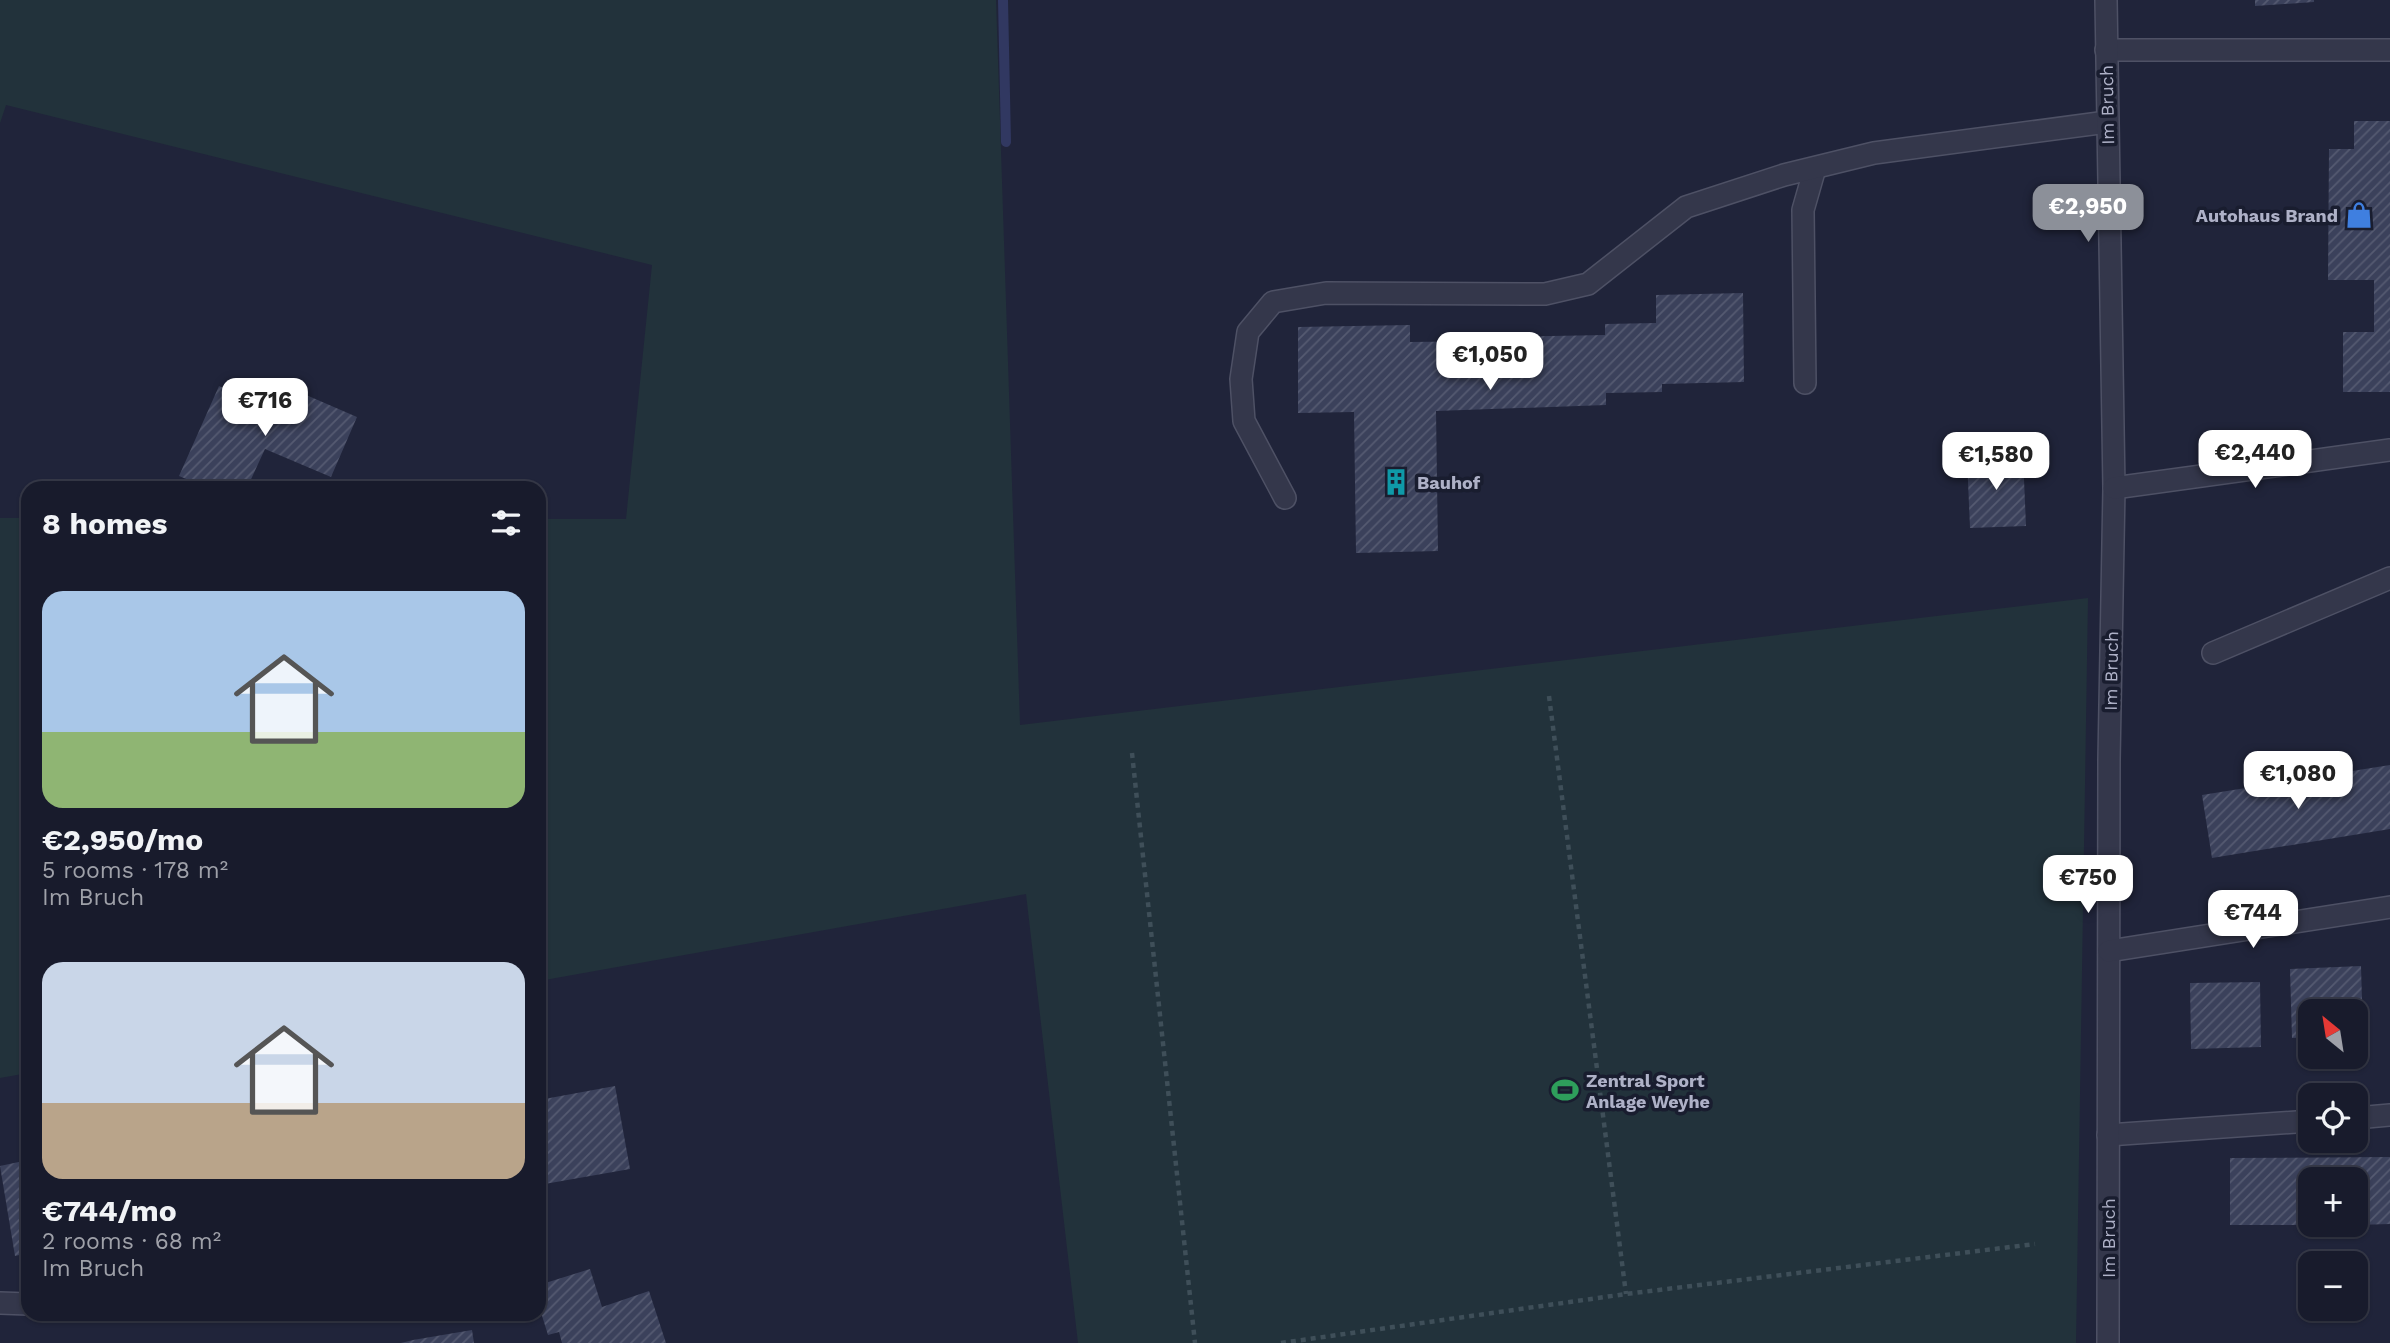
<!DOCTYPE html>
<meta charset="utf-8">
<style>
body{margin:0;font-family:"Work Sans",sans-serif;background:#212434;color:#f1f3f6;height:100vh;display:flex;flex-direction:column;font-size:26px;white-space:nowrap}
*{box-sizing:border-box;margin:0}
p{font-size:23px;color:#9fa1a9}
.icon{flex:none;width:38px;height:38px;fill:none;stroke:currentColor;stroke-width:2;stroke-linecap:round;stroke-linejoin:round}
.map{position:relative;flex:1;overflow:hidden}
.panel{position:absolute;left:21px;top:481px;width:525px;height:840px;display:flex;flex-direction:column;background:#181b2c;border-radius:21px;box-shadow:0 2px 5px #0004,0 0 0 2px #363948}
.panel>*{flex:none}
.needle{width:46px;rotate:330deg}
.tools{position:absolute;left:2298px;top:999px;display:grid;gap:14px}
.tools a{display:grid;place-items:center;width:70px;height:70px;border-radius:14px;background:#181b2c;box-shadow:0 2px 5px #0004,0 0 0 2px #363948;font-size:35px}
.price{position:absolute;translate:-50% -60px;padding:0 16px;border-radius:14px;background:#fff;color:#222;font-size:23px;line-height:46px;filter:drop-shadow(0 2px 4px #0008)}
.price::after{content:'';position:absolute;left:50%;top:42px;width:21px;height:16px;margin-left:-10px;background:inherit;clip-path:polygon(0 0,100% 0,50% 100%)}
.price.on{background:#8c9099;color:#fff}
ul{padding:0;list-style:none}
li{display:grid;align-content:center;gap:14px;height:371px;padding:0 21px}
li span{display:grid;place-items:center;height:217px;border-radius:21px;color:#555}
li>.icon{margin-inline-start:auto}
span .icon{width:126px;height:126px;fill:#fffc;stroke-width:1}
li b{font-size:30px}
h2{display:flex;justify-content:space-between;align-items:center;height:84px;padding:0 21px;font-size:30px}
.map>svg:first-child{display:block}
.green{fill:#22323b}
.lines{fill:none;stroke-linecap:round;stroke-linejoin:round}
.stream{stroke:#313861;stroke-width:10}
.building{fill:url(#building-hatch)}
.service-casing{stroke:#4e5165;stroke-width:24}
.minor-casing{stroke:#4e5165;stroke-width:24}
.path{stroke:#3f4f59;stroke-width:4.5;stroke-dasharray:5 5;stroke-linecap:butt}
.service{stroke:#34374b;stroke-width:21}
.minor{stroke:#34374b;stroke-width:21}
.labels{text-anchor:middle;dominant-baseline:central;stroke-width:7;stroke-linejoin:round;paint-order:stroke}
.street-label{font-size:18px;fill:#aeb1c7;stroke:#191d2f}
.poi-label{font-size:18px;font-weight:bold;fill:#aeb1c7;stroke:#191d2f;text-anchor:start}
</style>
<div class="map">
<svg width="2390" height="1343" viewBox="0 0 2390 1343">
<defs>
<pattern id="building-hatch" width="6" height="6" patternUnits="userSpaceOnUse" patternTransform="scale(1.75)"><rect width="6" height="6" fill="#3b415b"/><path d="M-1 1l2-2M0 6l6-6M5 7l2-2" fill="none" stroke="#555a71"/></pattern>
</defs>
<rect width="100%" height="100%" fill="#20243a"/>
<g class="green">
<path d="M0,0H996L1020,725L2088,598L2076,1343H1078L1026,894L539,981V519H626L652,265L6,105L0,123Z"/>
<path d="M0,518H28V1073L0,1078Z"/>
</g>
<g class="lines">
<path class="stream" d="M1003,0L1006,142"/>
</g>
<g class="building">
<path d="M2255,0H2314V2L2255,6Z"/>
<path d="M2354,121H2390V392H2343V332H2374V280H2328L2329,149H2354Z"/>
<path d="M1743,293L1744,382L1662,384V392L1606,393V405L1436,411L1438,551L1356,553L1354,412L1298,413V327L1410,325V342L1493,341L1492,337L1605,335V324L1656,323V295Z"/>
<path d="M219,386L279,412L290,388L357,417L331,477L265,449L247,488H208L179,476Z"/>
<path d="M2023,456L2026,526L1970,528L1967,458Z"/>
<path d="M2390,765V829L2212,858L2202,795Z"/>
<path d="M2361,966L2363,1035L2356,1036V1012H2310V1037L2292,1038L2290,969Z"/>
<path d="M2260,982L2261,1047L2191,1049L2190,983Z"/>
<path d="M615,1086L630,1169L539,1185V1100Z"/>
<path d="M2390,1157V1224L2356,1225V1180H2310V1225H2230V1158Z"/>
<path d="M28,1160V1253L15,1256L0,1166Z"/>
<path d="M590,1269L602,1307L649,1291L666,1343H562L559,1332L548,1335L539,1306V1285Z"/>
<path d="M472,1330L474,1343H401L413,1340Z"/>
</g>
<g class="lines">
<defs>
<g id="service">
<path d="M2106,50H2390"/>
<path d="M1805,383L1803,210L1815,168"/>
<path d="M1285,498L1244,421L1241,379L1248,332L1273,302L1326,293L1545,294L1588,284L1686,207L1784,175L1874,153L2107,122"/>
<path d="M2213,653L2390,578"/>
<path d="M2356,1118L2390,1115"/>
<path d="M2108,1135L2310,1121"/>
</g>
<g id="minor">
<path d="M2106,0L2114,488L2109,760L2108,1343"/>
<path d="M2114,488L2390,450"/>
<path d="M2109,951L2390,907"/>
<path d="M0,1303L28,1304"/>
</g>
</defs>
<use href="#service" class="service-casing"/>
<use href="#minor" class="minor-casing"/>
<g class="path">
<path d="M1549,696L1626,1294"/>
<path d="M1132,753L1195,1343"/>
<path d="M1281,1343L1626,1294L2035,1244"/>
</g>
<use href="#service" class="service"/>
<use href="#minor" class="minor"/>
</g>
<defs>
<symbol id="shop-bare" viewBox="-9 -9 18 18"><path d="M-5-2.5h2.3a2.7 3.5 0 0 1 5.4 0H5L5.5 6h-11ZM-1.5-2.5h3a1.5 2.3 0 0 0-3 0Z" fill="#3f7fe0" stroke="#191d2f" stroke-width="2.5" paint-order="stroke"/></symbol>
<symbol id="building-bare" viewBox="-9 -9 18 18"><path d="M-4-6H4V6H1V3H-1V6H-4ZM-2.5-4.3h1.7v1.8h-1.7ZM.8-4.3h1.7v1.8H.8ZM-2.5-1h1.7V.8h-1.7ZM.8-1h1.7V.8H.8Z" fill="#0f9aa8" stroke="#191d2f" stroke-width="2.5" paint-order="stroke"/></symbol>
<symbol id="stadium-bare" viewBox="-9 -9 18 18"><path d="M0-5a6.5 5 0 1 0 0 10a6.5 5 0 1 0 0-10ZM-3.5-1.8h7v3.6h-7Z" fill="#2e9e5b" stroke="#191d2f" stroke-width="2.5" paint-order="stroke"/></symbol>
</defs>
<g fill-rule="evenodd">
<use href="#shop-bare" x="2340" y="196" width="38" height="38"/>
<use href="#building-bare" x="1377" y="463" width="38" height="38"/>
<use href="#stadium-bare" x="1546" y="1071" width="38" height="38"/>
</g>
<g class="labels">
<g class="street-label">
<text transform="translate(2107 105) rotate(-91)">Im Bruch</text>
<text transform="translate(2111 671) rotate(-89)">Im Bruch</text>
<text transform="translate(2108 1238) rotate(-90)">Im Bruch</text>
</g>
<g class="poi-label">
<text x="2338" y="215" text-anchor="end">Autohaus Brand</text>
<text x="1417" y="482">Bauhof</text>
<text x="1586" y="1080">Zentral Sport<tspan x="1586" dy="21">Anlage Weyhe</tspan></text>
</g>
</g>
</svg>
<div class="tools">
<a><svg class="needle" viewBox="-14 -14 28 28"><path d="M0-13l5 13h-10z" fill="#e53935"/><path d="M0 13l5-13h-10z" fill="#9fa1a9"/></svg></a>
<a><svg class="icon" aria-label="locate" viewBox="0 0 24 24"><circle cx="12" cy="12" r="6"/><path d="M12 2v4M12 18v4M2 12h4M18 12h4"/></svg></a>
<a>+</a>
<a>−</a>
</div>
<b class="price on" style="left:2088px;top:244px">€2,950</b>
<b class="price" style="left:1490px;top:392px">€1,050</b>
<b class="price" style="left:265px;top:438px">€716</b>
<b class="price" style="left:2255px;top:490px">€2,440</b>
<b class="price" style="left:1996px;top:492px">€1,580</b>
<b class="price" style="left:2298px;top:811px">€1,080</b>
<b class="price" style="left:2088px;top:915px">€750</b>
<b class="price" style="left:2253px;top:950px">€744</b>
<section class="panel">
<h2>8 homes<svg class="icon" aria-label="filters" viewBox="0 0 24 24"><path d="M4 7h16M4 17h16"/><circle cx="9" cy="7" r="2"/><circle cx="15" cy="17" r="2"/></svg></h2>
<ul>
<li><span style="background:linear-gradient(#a9c7e8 65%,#8fb573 0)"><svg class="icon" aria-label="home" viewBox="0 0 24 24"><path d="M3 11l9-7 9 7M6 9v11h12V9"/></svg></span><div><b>€2,950/mo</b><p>5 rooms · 178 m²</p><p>Im Bruch</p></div></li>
<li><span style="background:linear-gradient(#c9d6e8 65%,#b9a48a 0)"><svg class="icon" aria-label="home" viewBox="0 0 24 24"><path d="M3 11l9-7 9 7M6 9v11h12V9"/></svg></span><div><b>€744/mo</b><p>2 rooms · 68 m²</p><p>Im Bruch</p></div></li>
</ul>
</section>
</div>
